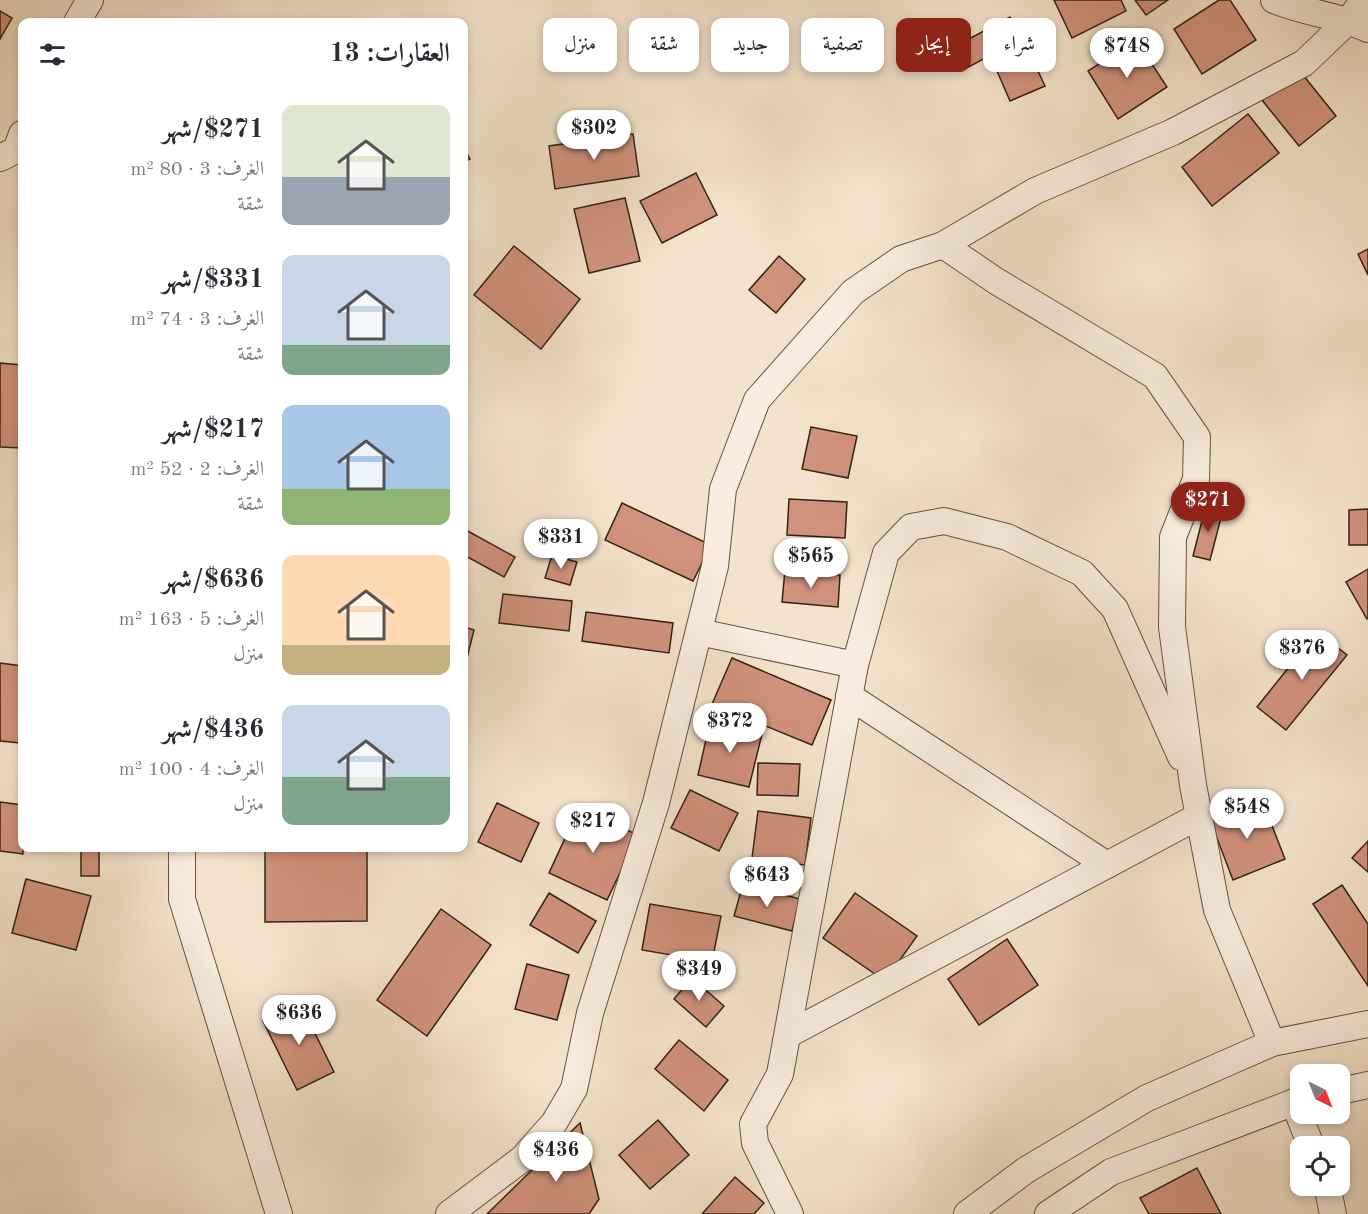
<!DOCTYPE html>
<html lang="ar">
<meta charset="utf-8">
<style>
body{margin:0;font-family:"Old Standard TT",Amiri,serif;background:#f7f7f7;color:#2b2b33;direction:rtl;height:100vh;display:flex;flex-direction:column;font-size:22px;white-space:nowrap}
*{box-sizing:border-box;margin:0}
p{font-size:20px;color:#7c7c81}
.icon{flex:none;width:33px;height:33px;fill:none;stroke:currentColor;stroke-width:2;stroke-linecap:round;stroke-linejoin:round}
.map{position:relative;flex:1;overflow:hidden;direction:ltr}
.details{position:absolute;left:18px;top:18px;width:450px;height:834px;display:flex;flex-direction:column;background:#fff;border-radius:12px;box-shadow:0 3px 9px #0003;direction:rtl}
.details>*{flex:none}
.guide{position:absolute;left:486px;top:18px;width:570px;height:54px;direction:rtl;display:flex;gap:12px}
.needle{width:39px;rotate:137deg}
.fabs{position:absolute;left:1290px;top:1064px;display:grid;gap:12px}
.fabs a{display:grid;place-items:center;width:60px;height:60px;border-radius:12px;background:#fff;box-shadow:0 3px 9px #0003;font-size:30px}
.price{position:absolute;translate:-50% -51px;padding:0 14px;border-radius:21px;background:#fff;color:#222;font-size:20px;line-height:39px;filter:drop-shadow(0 2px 3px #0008)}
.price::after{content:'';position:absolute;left:50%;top:36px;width:18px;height:14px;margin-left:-9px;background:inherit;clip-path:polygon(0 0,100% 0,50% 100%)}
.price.current{background:#8f2418;color:#fff}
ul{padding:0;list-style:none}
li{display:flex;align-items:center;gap:18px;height:150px;padding:0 18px}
li span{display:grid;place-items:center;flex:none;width:168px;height:120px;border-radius:12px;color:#555}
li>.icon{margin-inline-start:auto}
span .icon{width:72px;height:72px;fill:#fffc;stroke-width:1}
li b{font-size:26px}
h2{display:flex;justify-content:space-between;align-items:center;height:72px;padding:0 18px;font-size:26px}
.chip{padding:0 21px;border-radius:12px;background:#fff;box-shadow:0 3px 9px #0003;font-size:21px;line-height:54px}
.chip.current{background:#8f2418;color:#fff}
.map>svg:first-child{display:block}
.building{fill:#d1927d;stroke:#322313;stroke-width:1.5}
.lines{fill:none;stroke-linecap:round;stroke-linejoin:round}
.minor-casing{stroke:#625341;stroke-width:28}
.minor{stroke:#f8edde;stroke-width:26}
</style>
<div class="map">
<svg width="1368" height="1214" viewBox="0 0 1368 1214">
<rect width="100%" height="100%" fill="#f4e3cc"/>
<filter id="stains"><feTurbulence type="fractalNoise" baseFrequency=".00333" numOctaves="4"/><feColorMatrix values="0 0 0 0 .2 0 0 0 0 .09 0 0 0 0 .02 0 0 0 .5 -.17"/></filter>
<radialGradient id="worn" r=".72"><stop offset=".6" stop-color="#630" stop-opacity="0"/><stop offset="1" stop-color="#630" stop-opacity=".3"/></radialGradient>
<g class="building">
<path d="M1054,0H1121L1126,11L1072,38Z"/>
<path d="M1135,0H1168L1146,15Z"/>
<path d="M1219,0H1230L1256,40L1202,74L1174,29Z"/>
<path d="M0,11L12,18L0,39Z"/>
<path d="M1010,17L1021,39L961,71L950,49Z"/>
<path d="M1136,40L1167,87L1118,119L1088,71Z"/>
<path d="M1031,56L1045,86L1010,101L997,71Z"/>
<path d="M1299,70L1336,116L1299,146L1262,100Z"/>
<path d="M1248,114L1279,153L1212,206L1182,167Z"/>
<path d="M633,134L639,176L555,189L549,146Z"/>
<path d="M464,149L470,159L464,162Z"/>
<path d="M696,173L717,215L662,243L640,201Z"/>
<path d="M625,198L640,261L589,273L574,209Z"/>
<path d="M514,246L580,299L541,349L474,295Z"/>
<path d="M1368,249V275L1358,254Z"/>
<path d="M779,256L805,279L776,313L749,290Z"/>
<path d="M0,363L22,365V448L0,447Z"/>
<path d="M811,427L857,436L848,478L802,469Z"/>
<path d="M789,499L847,502L845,538L787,535Z"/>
<path d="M622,503L711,545L693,581L605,540Z"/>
<path d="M1206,505L1223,510L1210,560L1193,556Z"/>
<path d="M1368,509V545H1349V510Z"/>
<path d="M464,529L515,557L504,577L464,555Z"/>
<path d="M552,555L577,562L570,585L545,578Z"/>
<path d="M1368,569V618L1367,619L1346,582Z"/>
<path d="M785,570L840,575L838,607L782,602Z"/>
<path d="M503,594L572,601L569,631L499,623Z"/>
<path d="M586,612L673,623L669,653L582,641Z"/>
<path d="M464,627L474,630L464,670Z"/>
<path d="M1317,632L1347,655L1286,730L1257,707Z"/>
<path d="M732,658L831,700L812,745L712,704Z"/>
<path d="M0,663L22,666L20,743L0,741Z"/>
<path d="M710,722L762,734L749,787L698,775Z"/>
<path d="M758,763L800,764L798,796L757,795Z"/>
<path d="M690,790L738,813L719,851L671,828Z"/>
<path d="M1262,800L1285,859L1233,880L1210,820Z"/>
<path d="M0,802L22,805L23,854L0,851Z"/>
<path d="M497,803L539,823L521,862L478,842Z"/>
<path d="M579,808L638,835L607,900L549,873Z"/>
<path d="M758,811L811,818L805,865L752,858Z"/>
<path d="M1368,841V872L1352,858Z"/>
<rect x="81" y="848" width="18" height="28"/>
<path d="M265,848H367V921L265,922Z"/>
<path d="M26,879L91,896L76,950L12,933Z"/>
<path d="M743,884L800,899L792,931L734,916Z"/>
<path d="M1342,885L1368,924V986L1313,904Z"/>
<path d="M549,893L596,921L578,953L530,925Z"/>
<path d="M855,893L917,936L885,981L823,938Z"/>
<path d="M650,904L721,916L712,962L642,950Z"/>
<path d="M441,909L491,945L427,1036L377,1000Z"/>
<path d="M1007,939L1038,985L979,1025L948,979Z"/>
<path d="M527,964L569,975L557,1020L515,1009Z"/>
<path d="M692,978L724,1006L706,1027L674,999Z"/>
<path d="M300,1003L334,1072L297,1090L263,1021Z"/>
<path d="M679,1040L728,1080L704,1111L655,1069Z"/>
<path d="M658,1120L689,1155L650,1189L619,1155Z"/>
<path d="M580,1123L599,1199L589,1214H487Z"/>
<path d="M1197,1168L1221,1214H1149L1140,1198Z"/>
<path d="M735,1177L764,1203L754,1214H702Z"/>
</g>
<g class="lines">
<defs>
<g id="minor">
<path d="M1274,0C1305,13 1338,15 1368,29"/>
<path d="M77,22L90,0"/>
<path d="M0,158L16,150L22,134"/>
<path d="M699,632L855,665"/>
<path d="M849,696L1107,865"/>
<path d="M182,848V899L279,1214"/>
<path d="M789,1034L1199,816"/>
<path d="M1272,1043L1217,910L1193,785L1172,627L1173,537L1196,479L1197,437L1155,376L996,281L943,245L1035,191L1173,132L1304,63L1349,20L1364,0"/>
<path d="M1340,1091L1368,1085"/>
<path d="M1294,1102L1311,1146"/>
<path d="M1327,1185L1333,1214"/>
<path d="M449,1214L522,1159L554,1123L574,1089L590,1013L656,803L715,566L723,489L757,400L853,292L901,259L943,245"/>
<path d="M790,1214L755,1143L753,1124L780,1074L855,665L886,553L911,527L944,521L1007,537L1082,573L1115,609L1181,757"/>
<path d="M967,1214L1026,1170L1147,1098L1272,1043L1368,1024"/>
<path d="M1048,1214L1111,1172L1300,1100"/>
</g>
</defs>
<use href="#minor" class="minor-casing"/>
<use href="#minor" class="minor"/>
</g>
<rect width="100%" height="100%" filter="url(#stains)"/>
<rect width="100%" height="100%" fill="url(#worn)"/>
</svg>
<div class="fabs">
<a><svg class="needle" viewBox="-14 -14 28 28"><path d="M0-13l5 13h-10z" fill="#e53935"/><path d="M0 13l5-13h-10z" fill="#7c7c81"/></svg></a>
<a><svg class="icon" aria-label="locate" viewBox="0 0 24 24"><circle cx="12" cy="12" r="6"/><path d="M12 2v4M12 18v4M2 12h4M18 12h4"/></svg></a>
</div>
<b class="price" style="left:1127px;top:79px">$748</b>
<b class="price" style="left:594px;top:161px">$302</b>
<b class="price current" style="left:1208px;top:533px">$271</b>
<b class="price" style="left:561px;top:570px">$331</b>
<b class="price" style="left:811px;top:589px">$565</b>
<b class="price" style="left:1302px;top:681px">$376</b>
<b class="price" style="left:730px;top:754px">$372</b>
<b class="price" style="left:1247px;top:840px">$548</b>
<b class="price" style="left:593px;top:854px">$217</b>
<b class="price" style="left:767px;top:908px">$643</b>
<b class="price" style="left:699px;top:1002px">$349</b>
<b class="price" style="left:299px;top:1046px">$636</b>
<b class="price" style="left:556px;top:1183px">$436</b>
<div class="guide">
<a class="chip">شراء</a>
<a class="chip current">إيجار</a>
<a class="chip">تصفية</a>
<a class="chip">جديد</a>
<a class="chip">شقة</a>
<a class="chip">منزل</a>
</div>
<section class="details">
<h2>العقارات: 13<svg class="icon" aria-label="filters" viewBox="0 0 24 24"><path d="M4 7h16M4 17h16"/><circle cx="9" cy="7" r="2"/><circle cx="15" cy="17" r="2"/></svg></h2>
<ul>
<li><span style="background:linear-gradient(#dfe7d0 60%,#9aa5b1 0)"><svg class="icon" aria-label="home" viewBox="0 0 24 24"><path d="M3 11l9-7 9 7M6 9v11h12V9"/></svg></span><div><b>$271/شهر</b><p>الغرف: 3 · 80 m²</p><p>شقة</p></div></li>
<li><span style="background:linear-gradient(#c9d6e8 75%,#7fa58c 0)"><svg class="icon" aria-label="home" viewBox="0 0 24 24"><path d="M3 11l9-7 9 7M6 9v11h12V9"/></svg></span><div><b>$331/شهر</b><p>الغرف: 3 · 74 m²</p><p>شقة</p></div></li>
<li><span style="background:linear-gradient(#a9c7e8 70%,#8fb573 0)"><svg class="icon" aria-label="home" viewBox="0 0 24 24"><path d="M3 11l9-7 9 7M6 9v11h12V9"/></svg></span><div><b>$217/شهر</b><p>الغرف: 2 · 52 m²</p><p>شقة</p></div></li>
<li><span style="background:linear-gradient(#ffd9b3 75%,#c2b280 0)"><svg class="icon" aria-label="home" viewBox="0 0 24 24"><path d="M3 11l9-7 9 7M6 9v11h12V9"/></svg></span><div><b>$636/شهر</b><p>الغرف: 5 · 163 m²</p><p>منزل</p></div></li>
<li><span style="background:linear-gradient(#c9d6e8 60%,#7fa58c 0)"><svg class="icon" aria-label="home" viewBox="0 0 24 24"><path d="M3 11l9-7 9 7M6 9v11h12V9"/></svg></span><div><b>$436/شهر</b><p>الغرف: 4 · 100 m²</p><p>منزل</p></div></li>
</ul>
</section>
</div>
